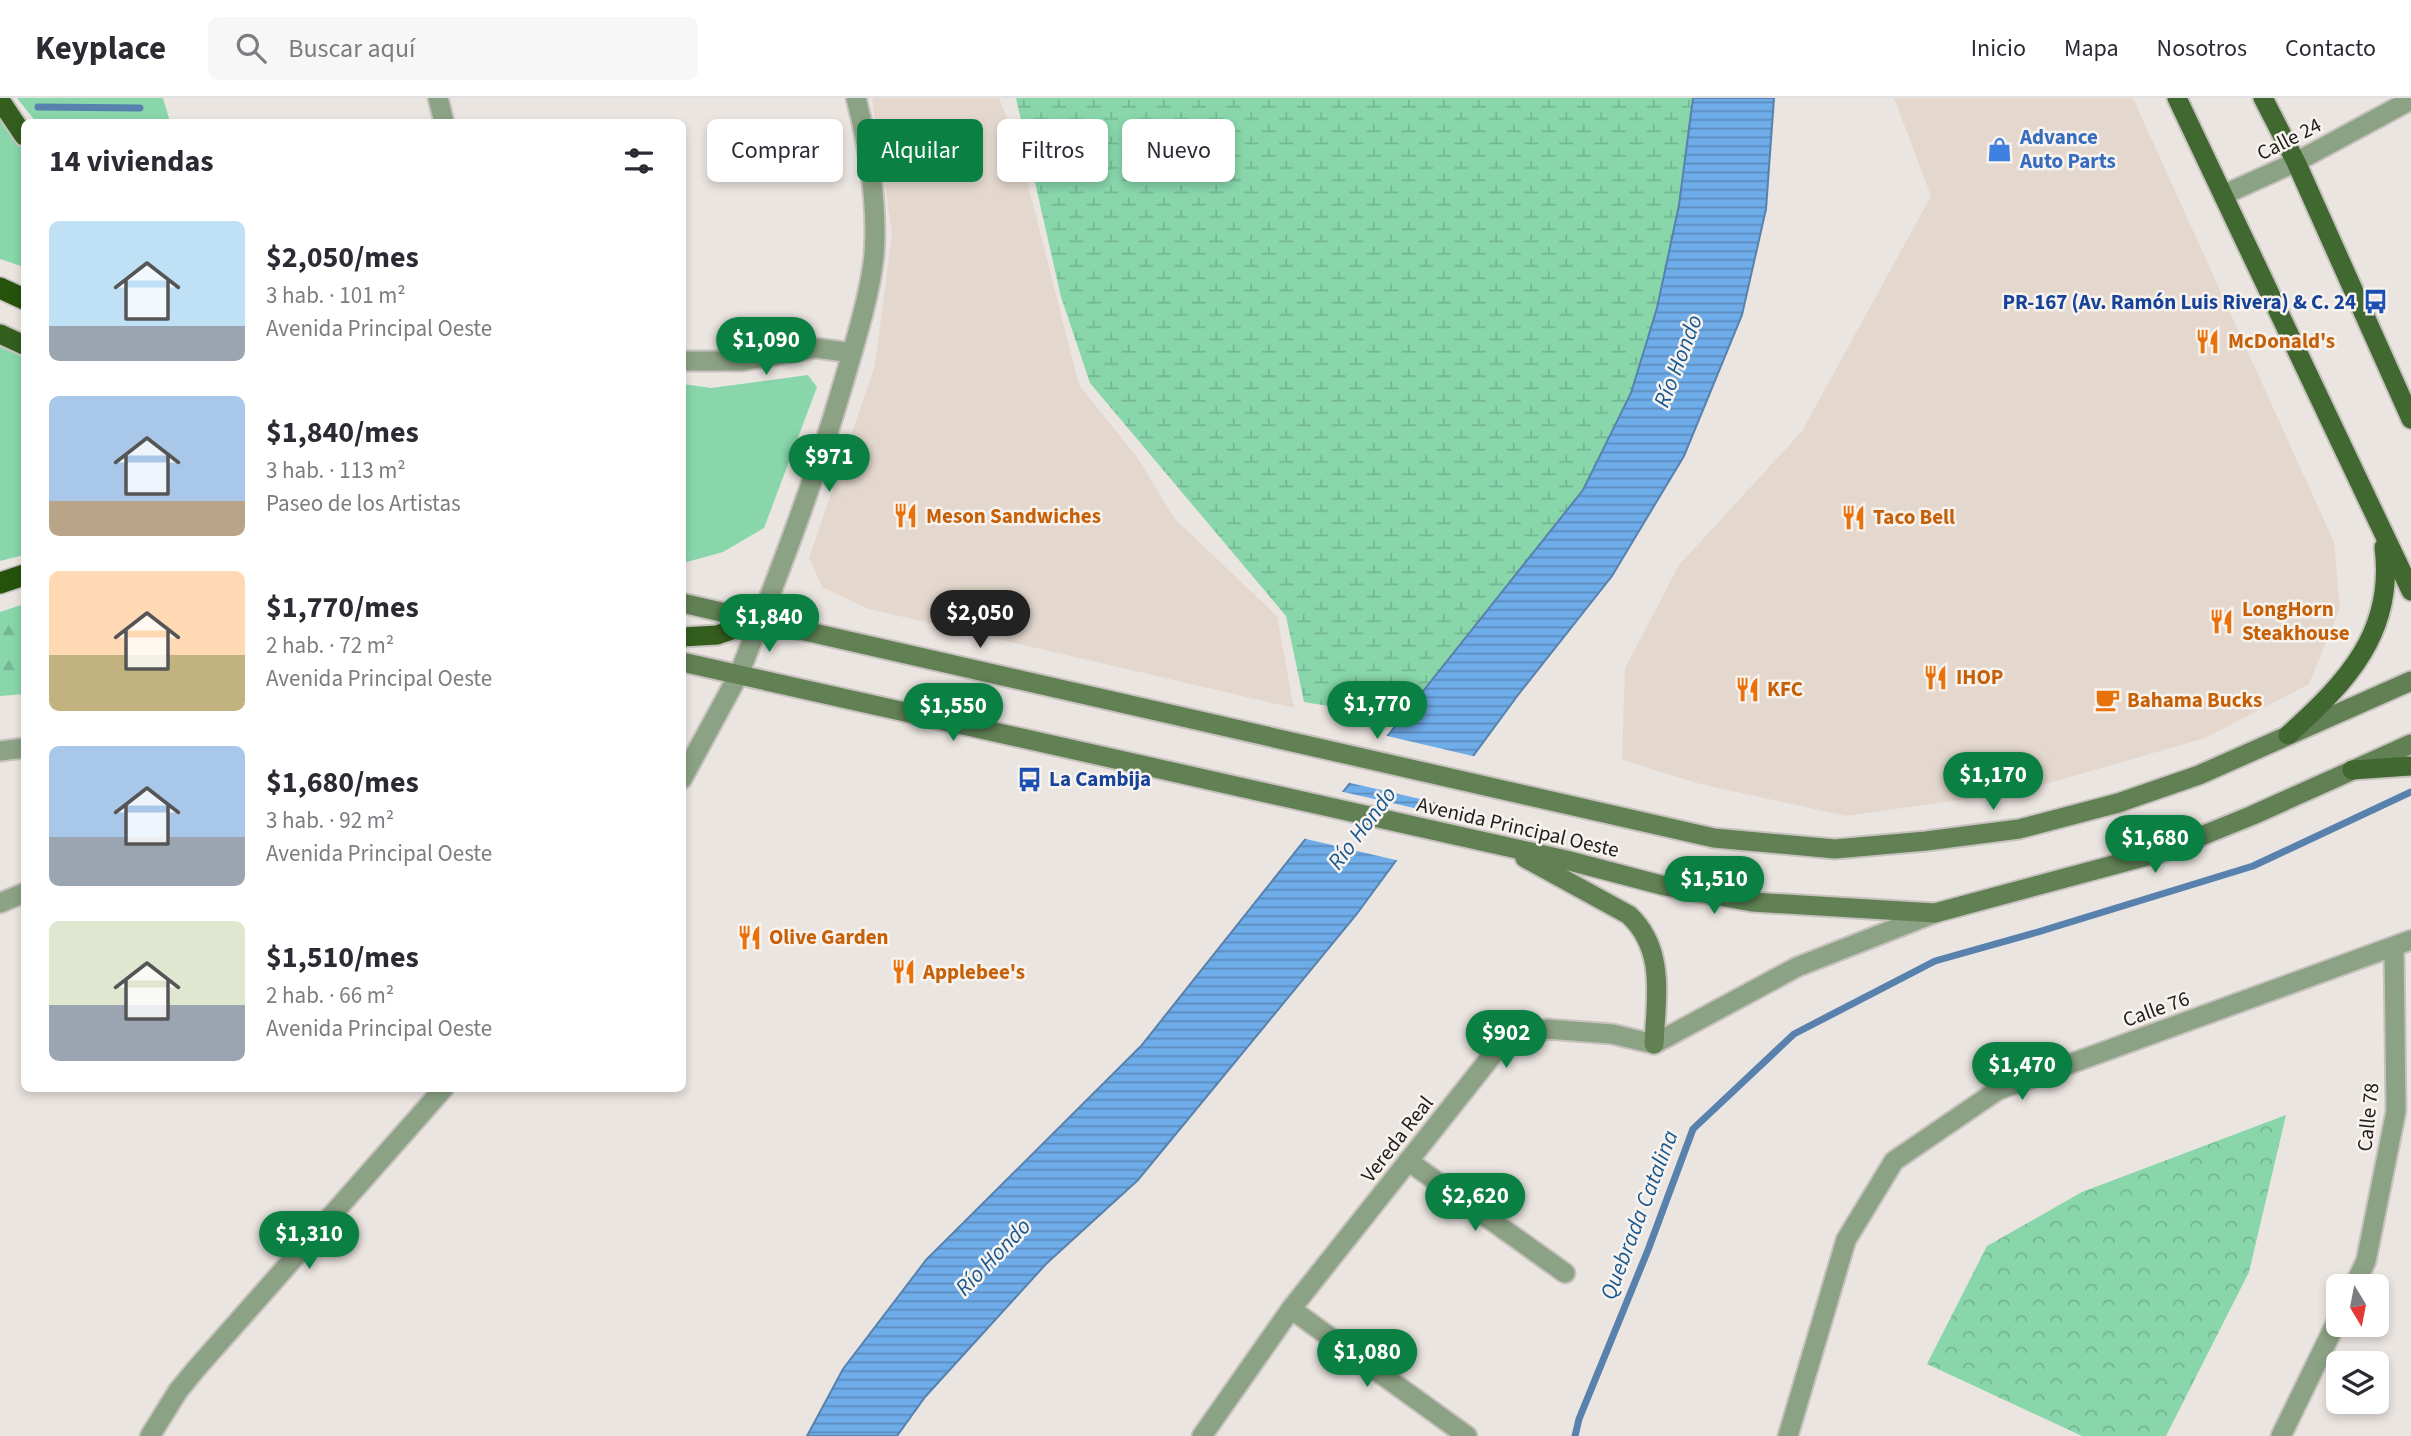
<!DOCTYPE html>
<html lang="es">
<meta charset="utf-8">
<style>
body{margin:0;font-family:"Source Sans 3",sans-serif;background:#f7f7f7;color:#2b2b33;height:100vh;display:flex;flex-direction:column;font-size:26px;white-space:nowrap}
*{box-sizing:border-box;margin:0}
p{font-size:23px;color:#7c7c81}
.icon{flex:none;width:38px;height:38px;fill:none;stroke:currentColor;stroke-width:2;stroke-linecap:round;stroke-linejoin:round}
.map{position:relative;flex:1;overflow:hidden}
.sheet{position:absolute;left:21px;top:21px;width:665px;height:973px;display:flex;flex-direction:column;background:#fff;border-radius:10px;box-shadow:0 4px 10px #0003}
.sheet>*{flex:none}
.guide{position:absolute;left:707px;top:21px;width:665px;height:63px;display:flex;gap:14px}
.needle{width:46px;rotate:170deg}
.tools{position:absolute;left:2326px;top:1176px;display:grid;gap:14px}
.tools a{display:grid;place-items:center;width:63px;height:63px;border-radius:10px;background:#fff;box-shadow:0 4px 10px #0003;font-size:35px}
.price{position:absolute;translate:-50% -60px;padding:0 16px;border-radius:24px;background:#0b8043;color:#fff;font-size:23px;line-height:46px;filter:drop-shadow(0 2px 4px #0008)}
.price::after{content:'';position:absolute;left:50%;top:42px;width:21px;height:16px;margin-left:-10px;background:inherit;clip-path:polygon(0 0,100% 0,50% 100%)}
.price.active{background:#222;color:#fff}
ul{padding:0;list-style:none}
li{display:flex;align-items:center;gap:21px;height:175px;padding:0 28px}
li span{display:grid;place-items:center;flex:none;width:196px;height:140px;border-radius:10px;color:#555}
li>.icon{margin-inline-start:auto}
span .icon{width:84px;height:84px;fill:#fffc;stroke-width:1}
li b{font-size:30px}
h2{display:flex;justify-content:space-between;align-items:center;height:84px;padding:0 28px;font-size:30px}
.pill{padding:0 24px;border-radius:10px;background:#fff;box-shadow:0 4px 10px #0003;font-size:24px;line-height:63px}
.pill.active{background:#0b8043;color:#fff}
header{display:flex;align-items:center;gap:42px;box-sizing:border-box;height:98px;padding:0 35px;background:#fff;border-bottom:2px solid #e1e1e2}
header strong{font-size:33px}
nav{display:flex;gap:38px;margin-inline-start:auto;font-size:24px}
.search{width:490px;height:63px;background:#f7f7f7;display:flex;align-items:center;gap:18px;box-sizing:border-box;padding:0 24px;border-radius:10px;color:#7c7c81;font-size:26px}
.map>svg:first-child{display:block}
.built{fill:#e4d8ce}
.grass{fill:#88d6aa}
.forest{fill:url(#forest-firs)}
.wetland{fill:url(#wetland-marsh)}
.park{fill:url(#park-crowns)}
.water{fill:url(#water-rules);stroke:#5882ad;stroke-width:2}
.pier{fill:#ebe5e1}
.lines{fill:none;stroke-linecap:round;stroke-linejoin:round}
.stream{stroke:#5882ad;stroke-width:7}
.minor-casing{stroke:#c7c2be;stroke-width:23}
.tertiary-casing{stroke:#c7c2be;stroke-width:23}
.secondary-casing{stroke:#c7c2be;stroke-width:23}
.primary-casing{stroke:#c7c2be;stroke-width:23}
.trunk-casing{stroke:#c7c2be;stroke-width:23}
.motorway-casing{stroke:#c7c2be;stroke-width:24}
.minor{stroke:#8ca284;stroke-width:19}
.tertiary{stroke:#8ca284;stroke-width:19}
.secondary{stroke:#618054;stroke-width:19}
.primary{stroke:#416831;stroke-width:19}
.trunk{stroke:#335e1e;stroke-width:19}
.motorway{stroke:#25530c;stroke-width:21}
.labels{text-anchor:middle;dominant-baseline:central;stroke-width:5;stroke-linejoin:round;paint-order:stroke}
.shop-label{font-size:21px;font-weight:bold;fill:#366cbe;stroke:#f8f3ee;text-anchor:start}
.street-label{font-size:21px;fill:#22201e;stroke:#f8f3ee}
.transit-label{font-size:21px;font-weight:bold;fill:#164399;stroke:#f8f3ee;text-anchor:end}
.food-label{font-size:21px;font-weight:bold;fill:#c56008;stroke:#f8f3ee;text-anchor:start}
.water-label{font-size:23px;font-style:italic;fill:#195992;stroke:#f8f3ee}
</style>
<header>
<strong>Keyplace</strong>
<div class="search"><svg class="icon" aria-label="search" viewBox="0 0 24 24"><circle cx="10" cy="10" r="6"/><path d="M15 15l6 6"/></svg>Buscar aquí</div>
<nav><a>Inicio</a><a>Mapa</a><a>Nosotros</a><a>Contacto</a></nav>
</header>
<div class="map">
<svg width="2411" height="1338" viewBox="0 0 2411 1338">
<defs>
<pattern id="forest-firs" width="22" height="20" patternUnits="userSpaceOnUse" patternTransform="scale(1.75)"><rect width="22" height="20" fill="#88d6aa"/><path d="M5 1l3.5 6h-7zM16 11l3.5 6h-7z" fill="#75b792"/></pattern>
<pattern id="wetland-marsh" width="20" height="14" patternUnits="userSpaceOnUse" patternTransform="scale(1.75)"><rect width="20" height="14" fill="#88d6aa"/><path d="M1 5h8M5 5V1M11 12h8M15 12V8" fill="none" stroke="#75b792"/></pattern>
<pattern id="park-crowns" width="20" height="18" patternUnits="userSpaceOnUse" patternTransform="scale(1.75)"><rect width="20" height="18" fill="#88d6aa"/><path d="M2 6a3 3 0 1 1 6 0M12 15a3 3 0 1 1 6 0" fill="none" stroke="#75b792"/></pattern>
<pattern id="water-rules" width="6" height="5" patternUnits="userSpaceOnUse" patternTransform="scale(1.75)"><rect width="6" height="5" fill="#6facea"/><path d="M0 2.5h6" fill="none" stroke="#5b8cbd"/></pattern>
</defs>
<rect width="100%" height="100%" fill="#ebe5e1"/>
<g class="built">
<path d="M872,0H999L1018,47L1079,287L1137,359L1175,421L1277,518L1294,610L869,511L822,489L809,460L875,267L892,135Z"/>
<path d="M1894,0H2133L2334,444L2340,510L2309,586L2205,640L2022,693L1846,718L1700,686L1622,662L1625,570L1679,467L1802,333L1931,98Z"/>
</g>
<g class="grass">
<path d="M17,0H163L170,24H36Z"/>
<path d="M0,18L24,51V169L0,161Z"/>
<path d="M0,249L24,259V457L0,463Z"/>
<path d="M808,277L817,289L764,430L723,454L683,465V286L711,290Z"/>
</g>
<path class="forest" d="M24,506V596L0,598V514Z"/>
<path class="wetland" d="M1016,0H1693L1679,107L1657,210L1631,295L1583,392L1401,620L1304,604L1286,518L1090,285L1061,199Z"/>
<path class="park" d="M2286,1017L2249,1174L2166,1338H2082L1927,1266L1987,1148L2082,1094Z"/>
<path class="water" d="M1693,0H1774L1766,111L1742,217L1684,358L1612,478L1518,597L1356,817L1138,1082L1046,1166L925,1299L897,1338H807L843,1271L926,1162L1141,948L1583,392L1631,295L1657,210L1679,107Z"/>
<g class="pier">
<path d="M1383,637L1477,659L1442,706L1346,684Z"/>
<path d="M1339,693L1436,715L1400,763L1302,740Z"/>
</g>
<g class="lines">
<g class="stream">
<path d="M38,9L140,10"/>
<path d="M1575,1338L1579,1321L1648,1152L1693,1031L1794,936L1935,863L2038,834L2253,768L2411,694"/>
</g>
<defs>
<g id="minor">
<path d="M438,0L444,24"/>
<path d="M2223,97L2296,64L2411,2"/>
<path d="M682,263H742L816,250L852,255"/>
<path d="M0,653L24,650"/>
<path d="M682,681L739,576"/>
<path d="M0,805L24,795"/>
<path d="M1408,1063L1565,1175"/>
<path d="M2354,1188L2366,1163L2396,1013L2394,850"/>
<path d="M1291,1211L1467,1338"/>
<path d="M150,1338L178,1293L196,1271L444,990"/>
<path d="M1202,1338L1291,1211L1502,945L1547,931L1612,936L1654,946L1797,869L1935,815"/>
<path d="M1788,1338L1846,1142L1894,1063L1998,992L2411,842"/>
<path d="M2281,1338L2338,1221"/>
</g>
<path id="tertiary" d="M739,576C777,481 814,385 843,286C854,248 870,197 874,158C878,105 869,51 856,0"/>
<g id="secondary">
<path d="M682,505L1714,740L1835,751L1926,743L2019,731L2118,705L2199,677L2411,583"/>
<path d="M682,564L1566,762L1665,788L1752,804L1935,815L2162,754L2253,717L2411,646"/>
<path d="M1525,760L1629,817C1666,852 1656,900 1654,946"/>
</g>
<g id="primary">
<path d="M2177,0L2411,493"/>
<path d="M2263,0L2296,64L2411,321"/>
<path d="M2288,637C2347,584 2395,534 2384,449"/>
<path d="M2352,672L2411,668"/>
</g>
<g id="trunk">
<path d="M0,2L24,38"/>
<path d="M0,236L24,247"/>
<path d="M682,539L717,537L761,522"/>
</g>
<g id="motorway">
<path d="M0,190L24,201"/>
<path d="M0,485L24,477"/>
</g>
</defs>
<use href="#minor" class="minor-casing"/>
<use href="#tertiary" class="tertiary-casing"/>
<use href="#secondary" class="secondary-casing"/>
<use href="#primary" class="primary-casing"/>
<use href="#trunk" class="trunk-casing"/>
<use href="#motorway" class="motorway-casing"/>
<use href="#minor" class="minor"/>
<use href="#tertiary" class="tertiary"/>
<use href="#secondary" class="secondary"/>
<use href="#primary" class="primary"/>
<use href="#trunk" class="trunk"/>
<use href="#motorway" class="motorway"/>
</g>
<defs>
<symbol id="shop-bare" viewBox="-9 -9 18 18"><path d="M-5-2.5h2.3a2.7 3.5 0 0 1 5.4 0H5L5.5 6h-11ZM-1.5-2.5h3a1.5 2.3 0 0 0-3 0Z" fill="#3f7fe0" stroke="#f8f3ee" stroke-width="2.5" paint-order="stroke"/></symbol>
<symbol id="bus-bare" viewBox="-9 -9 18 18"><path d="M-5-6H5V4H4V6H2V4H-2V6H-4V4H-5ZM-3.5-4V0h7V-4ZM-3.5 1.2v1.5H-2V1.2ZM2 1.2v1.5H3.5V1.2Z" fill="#1a4fb4" stroke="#f8f3ee" stroke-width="2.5" paint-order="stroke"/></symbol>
<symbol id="restaurant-bare" viewBox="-9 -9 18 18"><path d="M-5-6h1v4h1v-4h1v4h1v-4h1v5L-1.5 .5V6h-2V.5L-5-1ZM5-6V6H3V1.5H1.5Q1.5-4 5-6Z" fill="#e8710a" stroke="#f8f3ee" stroke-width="2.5" paint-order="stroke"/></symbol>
<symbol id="cafe-bare" viewBox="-9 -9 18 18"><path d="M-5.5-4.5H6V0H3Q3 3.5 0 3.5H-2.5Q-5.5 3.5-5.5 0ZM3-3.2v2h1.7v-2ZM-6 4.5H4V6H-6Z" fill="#e8710a" stroke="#f8f3ee" stroke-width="2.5" paint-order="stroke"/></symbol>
</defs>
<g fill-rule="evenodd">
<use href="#shop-bare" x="1982" y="34" width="35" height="35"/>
<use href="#bus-bare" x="2358" y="186" width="35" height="35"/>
<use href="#restaurant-bare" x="2190" y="226" width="35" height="35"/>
<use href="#restaurant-bare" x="888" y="400" width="35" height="35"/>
<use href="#restaurant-bare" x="1836" y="402" width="35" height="35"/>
<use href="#restaurant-bare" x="2204" y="506" width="35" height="35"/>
<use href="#restaurant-bare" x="1918" y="562" width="35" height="35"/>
<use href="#restaurant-bare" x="1730" y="574" width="35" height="35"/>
<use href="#cafe-bare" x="2090" y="584" width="35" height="35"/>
<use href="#bus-bare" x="1012" y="664" width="35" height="35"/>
<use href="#restaurant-bare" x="732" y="822" width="35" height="35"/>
<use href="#restaurant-bare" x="886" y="856" width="35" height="35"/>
</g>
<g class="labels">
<g class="shop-label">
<text x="2020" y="39">Advance<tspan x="2020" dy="24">Auto Parts</tspan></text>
</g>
<g class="street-label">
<text transform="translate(2289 41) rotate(-27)">Calle 24</text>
<text transform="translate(1518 729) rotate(13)">Avenida Principal Oeste</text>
<text transform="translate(2156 911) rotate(-20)">Calle 76</text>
<text transform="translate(2368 1019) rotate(-84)">Calle 78</text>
<text transform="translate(1397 1041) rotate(-52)">Vereda Real</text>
</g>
<g class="transit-label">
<text x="2356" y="204">PR-167 (Av. Ramón Luis Rivera) &amp; C. 24</text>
<text x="1049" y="681" text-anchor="start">La Cambija</text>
</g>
<g class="food-label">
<text x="2228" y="243">McDonald's</text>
<text x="926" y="418">Meson Sandwiches</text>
<text x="1873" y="419">Taco Bell</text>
<text x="2242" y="511">LongHorn<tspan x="2242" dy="24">Steakhouse</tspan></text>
<text x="1956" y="579">IHOP</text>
<text x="1767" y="591">KFC</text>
<text x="2127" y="602">Bahama Bucks</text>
<text x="769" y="839">Olive Garden</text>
<text x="923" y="874">Applebee's</text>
</g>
<g class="water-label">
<text transform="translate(1678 263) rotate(-69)">Río Hondo</text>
<text transform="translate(1362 730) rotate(-53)">Río Hondo</text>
<text transform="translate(1639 1117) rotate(-69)">Quebrada Catalina</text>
<text transform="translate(993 1159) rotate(-46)">Río Hondo</text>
</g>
</g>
</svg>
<div class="tools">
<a><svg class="needle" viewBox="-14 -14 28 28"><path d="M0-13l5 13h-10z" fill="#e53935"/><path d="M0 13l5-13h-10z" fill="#7c7c81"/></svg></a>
<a><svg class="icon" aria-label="layers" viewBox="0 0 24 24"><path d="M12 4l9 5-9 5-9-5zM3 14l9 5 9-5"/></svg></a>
</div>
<b class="price" style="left:766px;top:279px">$1,090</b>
<b class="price" style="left:829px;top:396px">$971</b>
<b class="price active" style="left:980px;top:552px">$2,050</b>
<b class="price" style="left:769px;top:556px">$1,840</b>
<b class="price" style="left:1377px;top:643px">$1,770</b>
<b class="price" style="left:953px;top:645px">$1,550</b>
<b class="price" style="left:1993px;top:714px">$1,170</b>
<b class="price" style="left:2155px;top:777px">$1,680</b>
<b class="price" style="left:1714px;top:818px">$1,510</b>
<b class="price" style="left:1506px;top:972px">$902</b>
<b class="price" style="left:2022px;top:1004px">$1,470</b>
<b class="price" style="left:1475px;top:1135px">$2,620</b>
<b class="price" style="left:309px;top:1173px">$1,310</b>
<b class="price" style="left:1367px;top:1291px">$1,080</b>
<div class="guide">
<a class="pill">Comprar</a>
<a class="pill active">Alquilar</a>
<a class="pill">Filtros</a>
<a class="pill">Nuevo</a>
</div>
<section class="sheet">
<h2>14 viviendas<svg class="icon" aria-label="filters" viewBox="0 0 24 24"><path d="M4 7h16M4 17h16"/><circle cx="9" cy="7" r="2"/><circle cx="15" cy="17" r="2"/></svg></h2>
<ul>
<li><span style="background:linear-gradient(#bfe0f5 75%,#9aa5b1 0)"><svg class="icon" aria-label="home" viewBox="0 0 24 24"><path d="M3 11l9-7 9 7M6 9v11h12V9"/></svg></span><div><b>$2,050/mes</b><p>3 hab. · 101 m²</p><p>Avenida Principal Oeste</p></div></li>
<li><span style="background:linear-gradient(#a9c7e8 75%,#b9a48a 0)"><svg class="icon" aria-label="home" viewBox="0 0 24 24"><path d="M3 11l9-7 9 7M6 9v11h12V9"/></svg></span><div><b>$1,840/mes</b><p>3 hab. · 113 m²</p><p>Paseo de los Artistas</p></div></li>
<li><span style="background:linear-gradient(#ffd9b3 60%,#c2b280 0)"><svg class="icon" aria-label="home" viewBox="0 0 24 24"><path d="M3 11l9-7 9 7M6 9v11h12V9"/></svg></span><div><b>$1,770/mes</b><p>2 hab. · 72 m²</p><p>Avenida Principal Oeste</p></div></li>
<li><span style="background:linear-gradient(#a9c7e8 65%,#9aa5b1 0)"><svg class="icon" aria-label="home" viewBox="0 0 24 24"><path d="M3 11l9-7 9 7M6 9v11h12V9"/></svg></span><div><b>$1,680/mes</b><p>3 hab. · 92 m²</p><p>Avenida Principal Oeste</p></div></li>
<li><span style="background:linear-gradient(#dfe7d0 60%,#9aa5b1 0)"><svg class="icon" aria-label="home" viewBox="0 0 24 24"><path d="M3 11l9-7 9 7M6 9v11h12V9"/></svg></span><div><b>$1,510/mes</b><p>2 hab. · 66 m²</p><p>Avenida Principal Oeste</p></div></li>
</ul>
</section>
</div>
